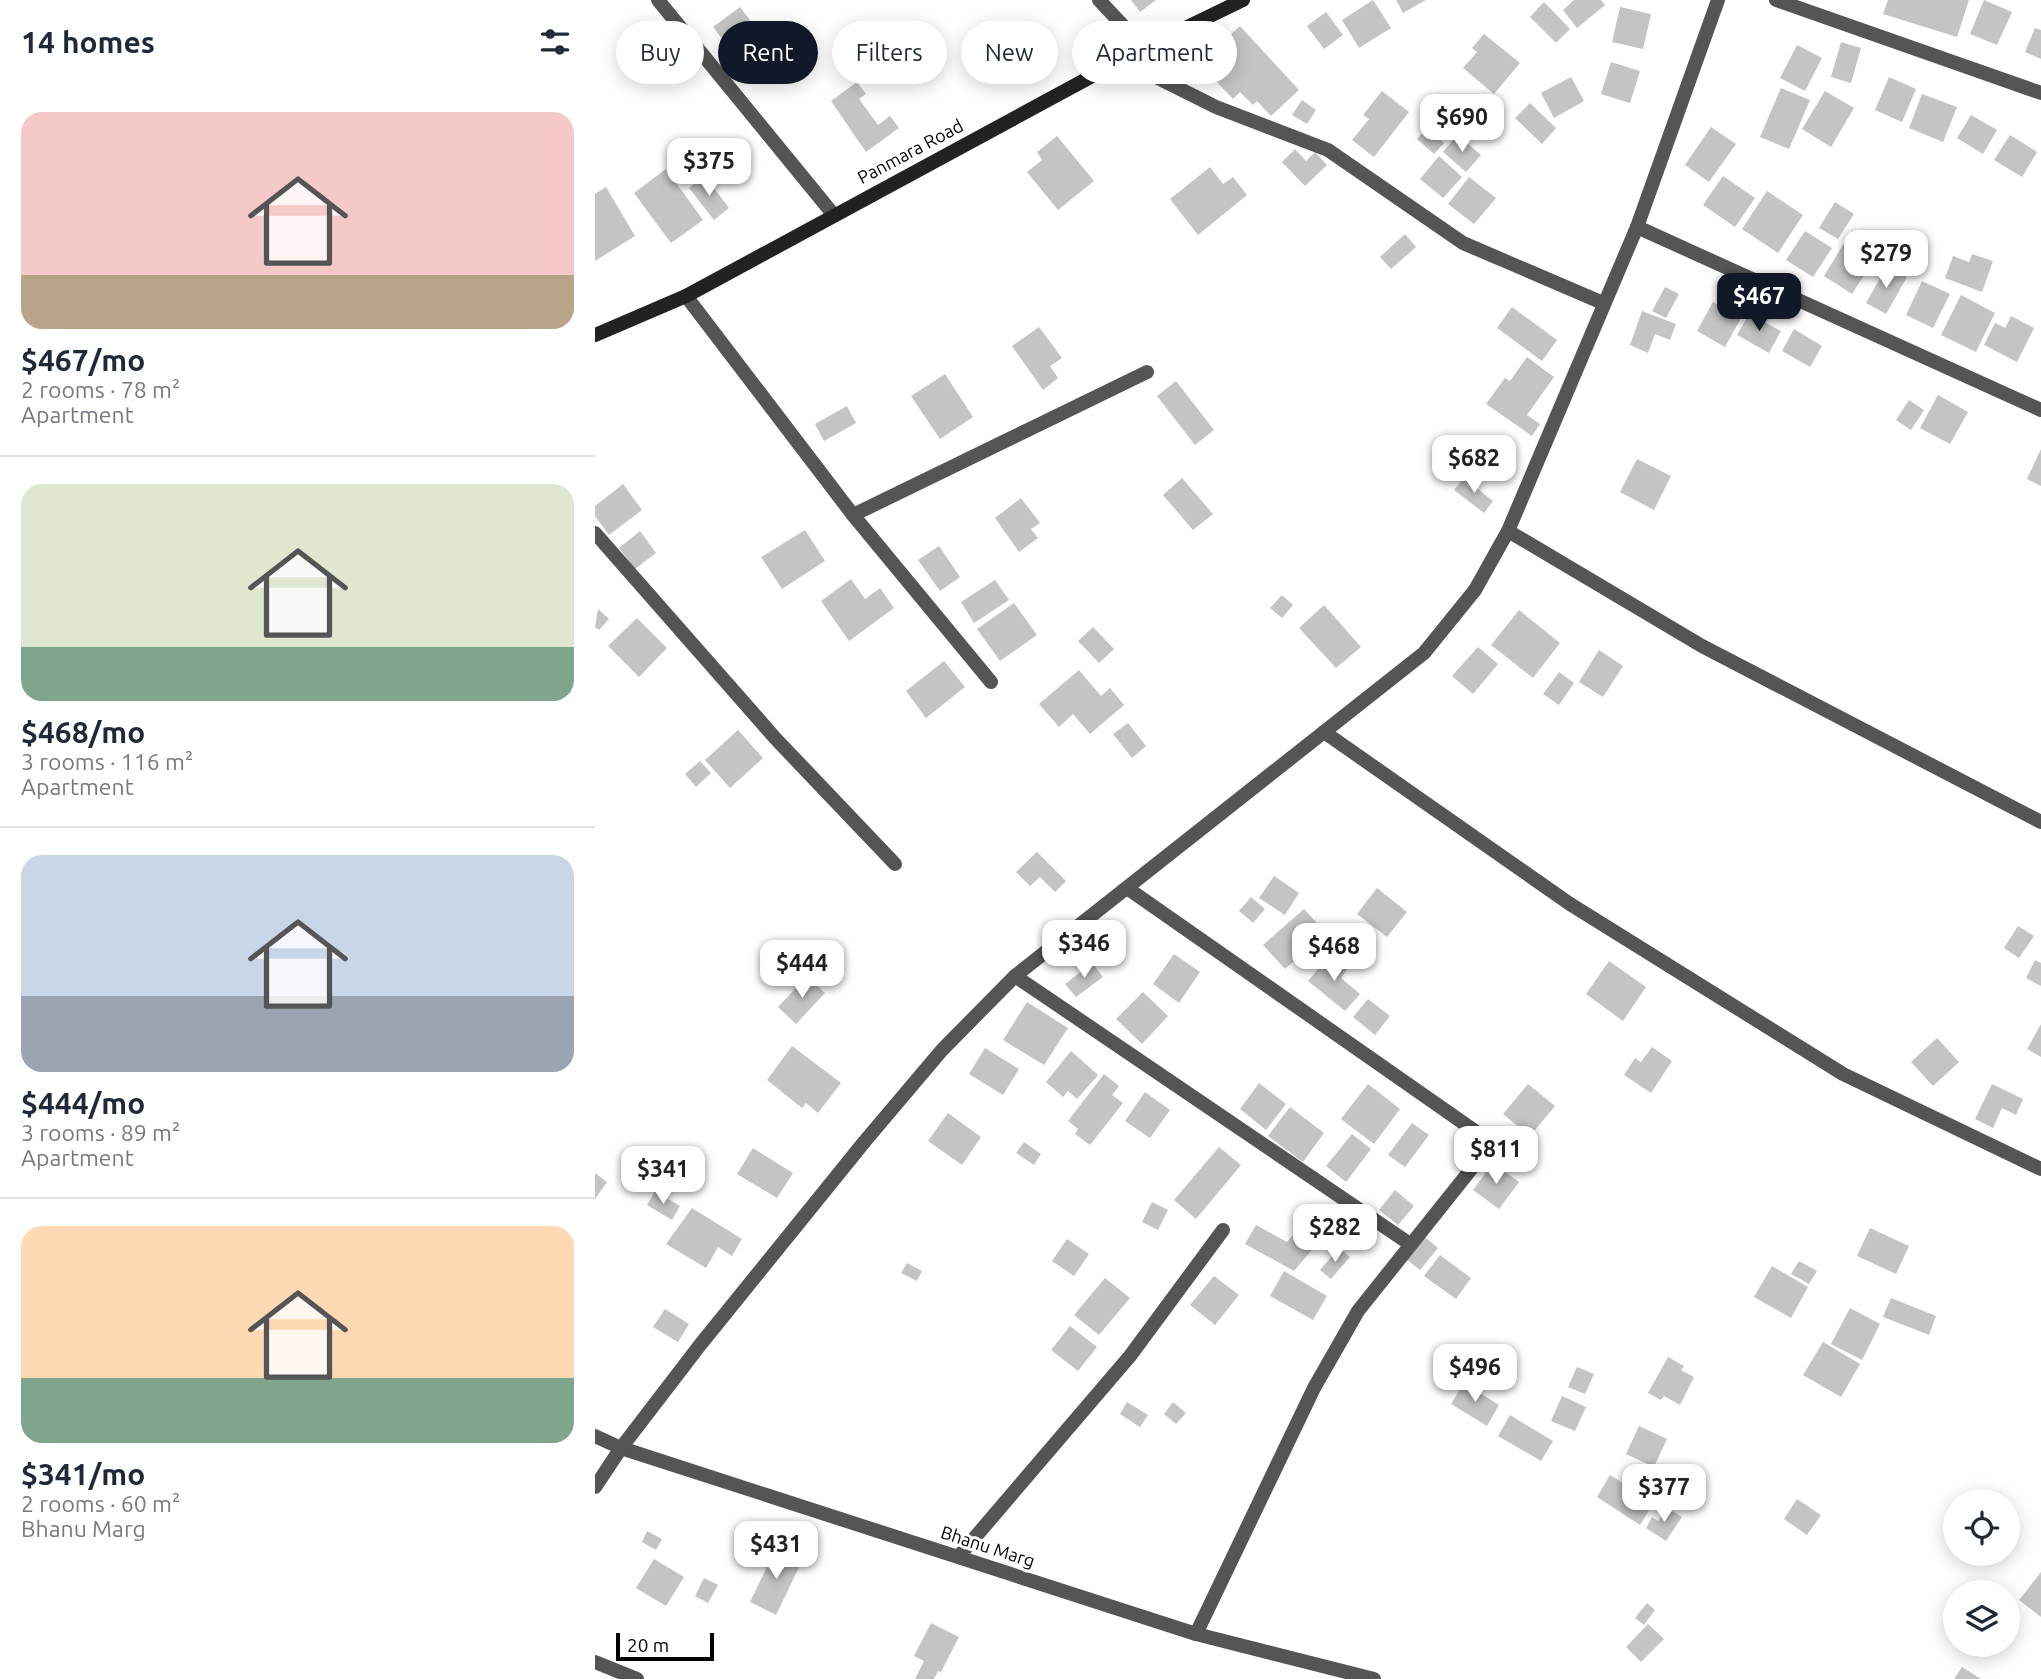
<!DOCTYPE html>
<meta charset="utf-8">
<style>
body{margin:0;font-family:Ubuntu,sans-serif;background:#f6f6f7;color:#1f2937;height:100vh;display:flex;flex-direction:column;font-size:26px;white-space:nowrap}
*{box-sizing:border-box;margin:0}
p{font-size:23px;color:#747a83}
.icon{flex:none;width:38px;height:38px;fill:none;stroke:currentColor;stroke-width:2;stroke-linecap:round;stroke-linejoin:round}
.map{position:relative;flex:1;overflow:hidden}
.details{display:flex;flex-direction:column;background:#fff;width:595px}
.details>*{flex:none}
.hud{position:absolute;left:21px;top:21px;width:665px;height:63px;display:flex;gap:14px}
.fabs{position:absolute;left:1348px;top:1489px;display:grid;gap:14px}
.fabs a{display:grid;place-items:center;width:77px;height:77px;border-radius:50%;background:#fff;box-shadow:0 4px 18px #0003;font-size:35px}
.scale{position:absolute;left:21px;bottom:18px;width:98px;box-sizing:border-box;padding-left:7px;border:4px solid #000;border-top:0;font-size:19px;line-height:24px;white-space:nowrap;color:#000;-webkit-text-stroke:5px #fff;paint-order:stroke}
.price{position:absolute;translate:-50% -60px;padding:0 16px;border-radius:14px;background:#fff;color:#222;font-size:23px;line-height:46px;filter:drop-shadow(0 2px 4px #0008)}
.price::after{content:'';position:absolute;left:50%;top:42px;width:21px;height:16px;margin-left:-10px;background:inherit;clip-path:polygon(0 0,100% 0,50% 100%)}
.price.current{background:#111827;color:#fff}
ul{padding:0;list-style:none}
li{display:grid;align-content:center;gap:14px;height:371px;padding:0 21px}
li+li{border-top:2px solid #e0e1e3}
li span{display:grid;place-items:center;height:217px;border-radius:21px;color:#555}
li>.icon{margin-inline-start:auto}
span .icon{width:126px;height:126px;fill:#fffc;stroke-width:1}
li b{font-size:30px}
h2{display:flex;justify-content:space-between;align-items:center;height:84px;padding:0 21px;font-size:30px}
.chip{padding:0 24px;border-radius:32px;background:#fff;box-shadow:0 4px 18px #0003;font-size:24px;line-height:63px}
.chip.current{background:#111827;color:#fff}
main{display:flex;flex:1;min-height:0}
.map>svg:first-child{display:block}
.building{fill:#c4c4c4}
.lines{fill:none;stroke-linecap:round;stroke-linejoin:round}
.lane{stroke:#555;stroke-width:14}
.street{stroke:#555;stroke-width:14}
.secondary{stroke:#222;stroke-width:14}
.labels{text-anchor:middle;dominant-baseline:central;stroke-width:6;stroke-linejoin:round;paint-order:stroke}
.street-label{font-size:18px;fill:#000;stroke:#fff}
</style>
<main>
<section class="details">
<h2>14 homes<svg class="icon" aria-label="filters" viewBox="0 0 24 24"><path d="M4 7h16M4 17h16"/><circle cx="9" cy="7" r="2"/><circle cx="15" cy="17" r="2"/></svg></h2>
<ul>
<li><span style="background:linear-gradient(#f6c9c9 75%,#b9a48a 0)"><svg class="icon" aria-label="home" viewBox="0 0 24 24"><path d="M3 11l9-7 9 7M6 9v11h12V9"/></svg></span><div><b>$467/mo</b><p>2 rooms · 78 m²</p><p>Apartment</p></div></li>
<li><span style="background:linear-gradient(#dfe7d0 75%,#7fa58c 0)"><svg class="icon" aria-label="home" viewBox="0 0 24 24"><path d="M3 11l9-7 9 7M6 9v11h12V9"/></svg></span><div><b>$468/mo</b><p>3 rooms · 116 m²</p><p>Apartment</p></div></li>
<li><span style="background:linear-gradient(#c9d6e8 65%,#9aa5b1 0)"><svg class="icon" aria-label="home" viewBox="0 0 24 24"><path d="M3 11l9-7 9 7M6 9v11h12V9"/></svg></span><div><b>$444/mo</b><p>3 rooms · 89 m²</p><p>Apartment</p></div></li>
<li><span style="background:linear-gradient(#ffd9b3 70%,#7fa58c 0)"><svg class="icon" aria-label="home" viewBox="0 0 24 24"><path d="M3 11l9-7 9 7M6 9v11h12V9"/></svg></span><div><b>$341/mo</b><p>2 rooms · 60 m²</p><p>Bhanu Marg</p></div></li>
</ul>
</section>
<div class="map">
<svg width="1446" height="1679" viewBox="0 0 1446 1679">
<rect width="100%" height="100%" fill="#fff"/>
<g class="building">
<path d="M536,0H561L545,12Z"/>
<path d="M778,0L796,28L764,48L747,20Z"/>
<path d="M801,0H831L808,13Z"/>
<path d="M979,0H1006L1010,5L982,28L968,10Z"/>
<path d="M1293,0H1374L1362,37L1288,14Z"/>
<path d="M1389,0L1417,12L1402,45L1375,34Z"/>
<path d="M949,2L975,29L961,43L935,17Z"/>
<path d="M145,7L170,40L144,61L118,27Z"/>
<path d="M1025,7L1056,14L1048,49L1017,42Z"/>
<path d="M731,12L748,35L729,49L712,26Z"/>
<path d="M645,26L704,90L676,116L662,101L658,105L645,92L638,99L604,63Z"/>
<path d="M1440,28L1446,30V59L1430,52Z"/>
<path d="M889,34L925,63L899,94L868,68L882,52L877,48Z"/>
<path d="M1246,42L1266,48L1256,83L1236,77Z"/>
<path d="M1202,45L1227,58L1210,91L1185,78Z"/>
<path d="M1016,62L1045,71L1035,103L1006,94Z"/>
<path d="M976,77L989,101L959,118L946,93Z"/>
<path d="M1294,77L1321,89L1307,122L1280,110Z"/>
<path d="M262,82L271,94L264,99L283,125L295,116L304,128L271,152L236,101Z"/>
<path d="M1186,88L1215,100L1194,149L1165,137Z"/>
<path d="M787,91L814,112L779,157L757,140L774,119L768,115Z"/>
<path d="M1230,91L1259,108L1236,147L1207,129Z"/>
<path d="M1327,94L1362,107L1348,142L1314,128Z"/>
<path d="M707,100L721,110L712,124L697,115Z"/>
<path d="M935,103L961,128L947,144L920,118Z"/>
<path d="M1376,115L1402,130L1388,154L1362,138Z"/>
<path d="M1116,127L1141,144L1114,182L1090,165Z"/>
<path d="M832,128L849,143L839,154L822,139Z"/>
<path d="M862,135L886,155L871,172L848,152Z"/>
<path d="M1415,135L1442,152L1427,177L1399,160Z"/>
<path d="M462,136L499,181L463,210L432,172L447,160L442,152Z"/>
<path d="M700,149L711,161L720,152L732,165L710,186L687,162Z"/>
<path d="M844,156L867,177L848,198L825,179Z"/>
<path d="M615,167L628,184L638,177L652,195L603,235L575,199Z"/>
<path d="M71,169L108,220L76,243L39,193Z"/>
<path d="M109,175L134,208L119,220L94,188Z"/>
<path d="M1128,176L1160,198L1140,227L1108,205Z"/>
<path d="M874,177L901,198L879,224L853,204Z"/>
<path d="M11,187L40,236L0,261V194Z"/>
<path d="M1172,191L1208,215L1183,253L1147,229Z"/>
<path d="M1240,202L1259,214L1243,239L1224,228Z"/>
<path d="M1257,230L1286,249L1257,294L1229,276Z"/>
<path d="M1210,231L1237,248L1218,277L1191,260Z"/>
<path d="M810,234L821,247L796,269L785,257Z"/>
<path d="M1377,254L1398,261L1387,292L1350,278L1358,256L1374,262Z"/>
<path d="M1292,266L1312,277L1291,314L1271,303Z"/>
<path d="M1327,281L1355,294L1338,328L1311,315Z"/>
<path d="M1070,287L1084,294L1071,318L1057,311Z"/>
<path d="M1366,295L1400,313L1381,352L1346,335Z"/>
<path d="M1118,302L1146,318L1130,347L1102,331Z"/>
<path d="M917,307L962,340L947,361L902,328Z"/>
<path d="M1047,311L1081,324L1075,340L1060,334L1053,353L1035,345Z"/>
<path d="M1154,314L1186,331L1174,353L1142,335Z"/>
<path d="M1416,316L1439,328L1422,362L1389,345L1400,323L1410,328Z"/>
<path d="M444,327L467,358L455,366L463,378L448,390L417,346Z"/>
<path d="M1199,329L1227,346L1215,367L1187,351Z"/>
<path d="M932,357L959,377L932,415L945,424L937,436L891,404L910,378L915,381Z"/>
<path d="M350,374L378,417L345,439L316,396Z"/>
<path d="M581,381L619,430L600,445L562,396Z"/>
<path d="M1343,395L1373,412L1355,444L1325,428Z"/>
<path d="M1314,400L1329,410L1316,430L1301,420Z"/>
<path d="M252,406L261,423L229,441L220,424Z"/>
<path d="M1446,449V486L1432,479Z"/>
<path d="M1042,459L1076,476L1059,510L1025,492Z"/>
<path d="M587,478L618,514L598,530L568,495Z"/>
<path d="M869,478L898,501L889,513L859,490Z"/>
<path d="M28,484L47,510L14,535L0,516V506Z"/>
<path d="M426,498L445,523L436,529L443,538L424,552L400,518Z"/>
<path d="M210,530L230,561L187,589L166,557Z"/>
<path d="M45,531L61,553L40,569L24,548Z"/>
<path d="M344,546L365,577L345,591L323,560Z"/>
<path d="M256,579L270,599L285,588L299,608L254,641L226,601Z"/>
<path d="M400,580L414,600L379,623L366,602Z"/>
<path d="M687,595L698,605L687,618L675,608Z"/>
<path d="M419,603L442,635L405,661L382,629Z"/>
<path d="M729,605L766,647L741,668L704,628Z"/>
<path d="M3,609L14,619L4,630L0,627Z"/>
<path d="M924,610L965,643L938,678L896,645Z"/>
<path d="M42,618L72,648L44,677L13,646Z"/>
<path d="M498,627L519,649L504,663L483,641Z"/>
<path d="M883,647L903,664L878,694L857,676Z"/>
<path d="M1004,650L1028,666L1008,697L984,682Z"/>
<path d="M349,661L370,687L331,718L311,691Z"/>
<path d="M484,670L506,696L515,688L529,705L495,734L478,714L464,727L444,704Z"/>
<path d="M964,672L979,683L964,705L948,694Z"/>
<path d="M533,723L551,746L537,758L518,734Z"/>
<path d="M143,730L168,758L135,788L110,760Z"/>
<path d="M105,761L116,773L101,787L90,774Z"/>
<path d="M442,852L471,881L460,892L445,877L435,886L421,872Z"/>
<path d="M679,876L704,893L690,915L664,898Z"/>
<path d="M782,888L812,912L792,937L762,914Z"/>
<path d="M656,897L670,909L658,923L644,911Z"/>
<path d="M709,909L731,933L690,969L668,945Z"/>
<path d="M1423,926L1439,936L1424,958L1409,948Z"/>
<path d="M757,933L780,948L770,962L747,947Z"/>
<path d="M579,954L605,972L584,1003L558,984Z"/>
<path d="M736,954L753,968L746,978L765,994L750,1011L713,981Z"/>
<path d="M1440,960L1446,963V986L1431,978Z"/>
<path d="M1014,961L1051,987L1028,1021L991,994Z"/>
<path d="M497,963L508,977L481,997L470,984Z"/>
<path d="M212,976L230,993L201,1024L183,1007Z"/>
<path d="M548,992L573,1016L547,1044L521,1019Z"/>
<path d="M773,999L795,1016L780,1035L758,1017Z"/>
<path d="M432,1002L473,1028L449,1065L408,1040Z"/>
<path d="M1446,1024V1057L1432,1049Z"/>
<path d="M1342,1038L1364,1062L1338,1086L1316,1062Z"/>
<path d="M197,1046L246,1083L223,1113L211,1103L207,1108L172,1080Z"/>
<path d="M1057,1047L1077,1061L1056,1093L1029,1075L1040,1058L1046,1062Z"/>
<path d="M390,1048L424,1069L408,1095L374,1074Z"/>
<path d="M476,1051L503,1075L482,1099L473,1091L468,1097L451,1082Z"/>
<path d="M509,1074L524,1086L517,1095L528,1103L495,1145L480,1134L483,1129L473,1121Z"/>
<path d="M664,1083L691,1104L671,1130L645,1109Z"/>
<path d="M773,1084L805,1109L779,1144L746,1119Z"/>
<path d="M933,1084L960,1106L935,1136L908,1114Z"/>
<path d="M1397,1084L1428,1099L1421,1115L1407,1108L1398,1128L1380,1119Z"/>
<path d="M550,1092L575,1110L555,1138L530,1121Z"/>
<path d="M695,1107L729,1133L708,1162L673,1136Z"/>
<path d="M353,1113L386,1137L367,1165L333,1141Z"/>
<path d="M817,1123L834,1135L810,1167L793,1155Z"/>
<path d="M757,1134L776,1149L751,1182L731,1166Z"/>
<path d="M429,1142L446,1154L439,1165L421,1153Z"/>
<path d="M624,1147L646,1165L601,1219L579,1200Z"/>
<path d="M158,1148L198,1173L182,1198L142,1174Z"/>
<path d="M898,1163L924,1182L904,1209L878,1190Z"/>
<path d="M0,1173L12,1182L0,1199Z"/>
<path d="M800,1190L819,1206L803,1225L784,1210Z"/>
<path d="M60,1191L85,1206L77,1220L52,1205Z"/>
<path d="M557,1202L573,1210L563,1230L547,1222Z"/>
<path d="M97,1208L147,1239L137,1256L123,1247L111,1268L71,1244Z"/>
<path d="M718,1211L737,1226L699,1271L650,1244L661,1225L692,1242Z"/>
<path d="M1275,1228L1314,1246L1301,1274L1262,1256Z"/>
<path d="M830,1237L843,1248L825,1270L811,1259Z"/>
<path d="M472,1239L494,1254L479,1276L457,1261Z"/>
<path d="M744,1248L755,1257L736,1279L725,1270Z"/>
<path d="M845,1255L876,1278L861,1299L829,1276Z"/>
<path d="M1204,1261L1222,1271L1214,1284L1196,1274Z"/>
<path d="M312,1263L327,1271L322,1281L306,1273Z"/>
<path d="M1177,1266L1213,1287L1196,1318L1159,1297Z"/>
<path d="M689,1271L732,1296L718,1320L675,1296Z"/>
<path d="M619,1276L644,1295L620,1325L595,1305Z"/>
<path d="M510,1278L535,1298L504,1335L479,1315Z"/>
<path d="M1296,1298L1341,1316L1334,1335L1288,1317Z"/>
<path d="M1255,1308L1285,1324L1267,1360L1236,1344Z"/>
<path d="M70,1309L94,1324L83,1342L58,1327Z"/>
<path d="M475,1326L502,1347L483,1371L456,1350Z"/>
<path d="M1228,1342L1265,1364L1246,1397L1208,1375Z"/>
<path d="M1073,1357L1089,1366L1086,1370L1099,1377L1085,1405L1069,1396L1066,1400L1053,1393Z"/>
<path d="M982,1367L999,1374L990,1394L973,1387Z"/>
<path d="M869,1383L904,1405L892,1426L856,1404Z"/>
<path d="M967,1396L991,1407L980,1431L956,1421Z"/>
<path d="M532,1402L553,1415L545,1427L525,1414Z"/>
<path d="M578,1402L591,1413L581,1424L569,1414Z"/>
<path d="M915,1415L958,1441L946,1461L903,1436Z"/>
<path d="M1044,1426L1072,1439L1059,1467L1031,1454Z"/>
<path d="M1015,1475L1045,1494L1049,1488L1062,1497L1045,1525L1002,1497Z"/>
<path d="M1202,1499L1226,1515L1212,1535L1189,1519Z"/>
<path d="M1072,1508L1087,1517L1071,1541L1051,1528L1057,1517L1063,1521Z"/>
<path d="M52,1531L67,1539L61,1550L47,1542Z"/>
<path d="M182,1546L208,1559L181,1615L155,1602Z"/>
<path d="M59,1559L89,1577L71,1606L41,1588Z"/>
<path d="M1446,1572V1617L1424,1600Z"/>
<path d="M109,1578L123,1585L113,1603L100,1596Z"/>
<path d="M1052,1603L1060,1610L1049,1625L1040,1618Z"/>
<path d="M336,1623L364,1637L346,1672L343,1671L339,1679H320L329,1661L319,1656Z"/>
<path d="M1053,1624L1069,1639L1046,1662L1031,1647Z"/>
<path d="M1367,1667L1386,1679H1359Z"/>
</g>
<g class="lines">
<g class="lane">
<path d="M91,296L258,515L396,682"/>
<path d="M258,515L552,372"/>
</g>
<g class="street">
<path d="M63,0L238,214"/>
<path d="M504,0L549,48"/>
<path d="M1181,0L1446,93"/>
<path d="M527,60L621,107L733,150L868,243L1008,303"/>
<path d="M1042,227L1446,410"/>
<path d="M913,531L1107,646L1446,822"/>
<path d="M0,533L180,738L300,864"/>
<path d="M729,732L975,904L1248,1074L1446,1169"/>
<path d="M532,888L897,1143L763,1311L719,1388L601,1634"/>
<path d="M420,976L815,1244"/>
<path d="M0,1436L26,1448L601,1634L779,1679"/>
<path d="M0,1487L26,1448L105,1345L270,1141L347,1050L420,976L829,653L880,590L913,531L1042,227L1123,0"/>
<path d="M364,1556L535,1356L628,1230"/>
<path d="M0,1662L42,1679"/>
</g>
<path class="secondary" d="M0,335L91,296L549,48L648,0"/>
</g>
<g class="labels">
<g class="street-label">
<text transform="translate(315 151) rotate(-28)">Panmara Road</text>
<text transform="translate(393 1546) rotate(18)">Bhanu Marg</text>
</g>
</g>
</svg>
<div class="fabs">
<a><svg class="icon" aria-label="locate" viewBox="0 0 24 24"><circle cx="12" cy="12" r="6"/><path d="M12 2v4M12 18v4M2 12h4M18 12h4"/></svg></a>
<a><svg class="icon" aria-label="layers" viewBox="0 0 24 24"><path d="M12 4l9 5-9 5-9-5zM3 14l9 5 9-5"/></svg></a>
</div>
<div class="scale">20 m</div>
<b class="price" style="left:867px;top:154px">$690</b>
<b class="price" style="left:114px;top:198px">$375</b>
<b class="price" style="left:1291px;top:290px">$279</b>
<b class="price current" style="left:1164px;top:333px">$467</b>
<b class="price" style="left:879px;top:495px">$682</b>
<b class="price" style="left:489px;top:980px">$346</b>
<b class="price" style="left:739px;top:983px">$468</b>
<b class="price" style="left:207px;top:1000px">$444</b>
<b class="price" style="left:901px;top:1186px">$811</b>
<b class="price" style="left:68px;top:1206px">$341</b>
<b class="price" style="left:740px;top:1264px">$282</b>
<b class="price" style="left:880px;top:1404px">$496</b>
<b class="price" style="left:1069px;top:1524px">$377</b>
<b class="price" style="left:181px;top:1581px">$431</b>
<div class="hud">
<a class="chip">Buy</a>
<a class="chip current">Rent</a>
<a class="chip">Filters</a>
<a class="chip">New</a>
<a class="chip">Apartment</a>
</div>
</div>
</main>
